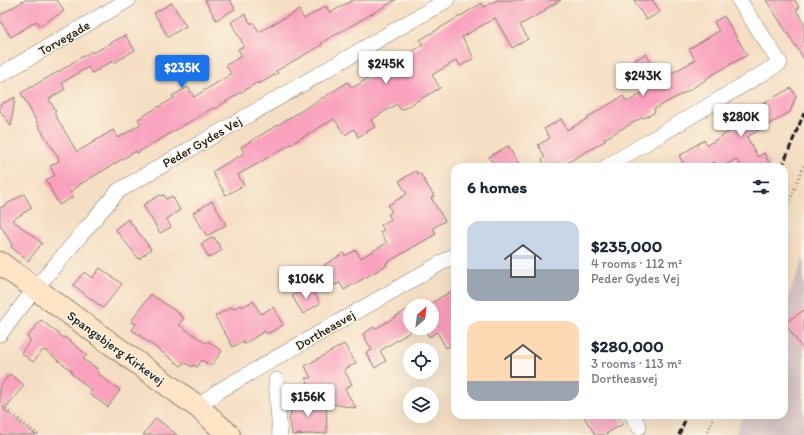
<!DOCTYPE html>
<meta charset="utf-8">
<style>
body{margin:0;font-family:Itim,sans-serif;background:#f2f2f3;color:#1f2937;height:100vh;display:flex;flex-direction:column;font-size:15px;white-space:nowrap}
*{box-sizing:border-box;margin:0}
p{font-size:13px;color:#747a83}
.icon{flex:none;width:22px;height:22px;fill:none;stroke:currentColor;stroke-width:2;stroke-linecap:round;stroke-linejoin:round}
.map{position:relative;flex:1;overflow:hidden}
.panel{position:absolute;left:451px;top:163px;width:337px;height:256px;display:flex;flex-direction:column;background:#fff;border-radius:12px;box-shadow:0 4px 16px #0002}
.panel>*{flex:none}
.needle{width:26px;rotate:28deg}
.tools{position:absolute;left:403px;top:299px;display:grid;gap:8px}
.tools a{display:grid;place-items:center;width:36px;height:36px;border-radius:50%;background:#fff;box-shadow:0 4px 16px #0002;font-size:20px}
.price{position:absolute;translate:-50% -34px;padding:0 9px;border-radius:4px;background:#fff;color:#222;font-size:13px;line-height:26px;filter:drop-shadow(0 1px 2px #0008)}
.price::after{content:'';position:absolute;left:50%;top:24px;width:12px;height:9px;margin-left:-6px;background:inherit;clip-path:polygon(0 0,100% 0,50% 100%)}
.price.current{background:#1a73e8;color:#fff}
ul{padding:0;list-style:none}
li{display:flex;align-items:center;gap:12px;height:100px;padding:0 16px}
li span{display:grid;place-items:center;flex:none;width:112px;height:80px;border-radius:12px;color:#555}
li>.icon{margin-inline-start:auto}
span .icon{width:48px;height:48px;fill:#fffc;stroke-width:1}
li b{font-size:17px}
h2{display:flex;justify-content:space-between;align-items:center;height:48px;padding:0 16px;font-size:17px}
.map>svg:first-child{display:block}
.industrial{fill:#d2bec1}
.building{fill:#f9a1bd}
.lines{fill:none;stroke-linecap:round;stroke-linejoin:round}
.street-casing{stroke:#887d70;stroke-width:16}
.secondary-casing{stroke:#887d70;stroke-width:24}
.path{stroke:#887d70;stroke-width:2.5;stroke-dasharray:1 3;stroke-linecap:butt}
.street{stroke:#fff;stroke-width:15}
.secondary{stroke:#ffe4c6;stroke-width:22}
.rail{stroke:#1c1c1c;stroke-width:3;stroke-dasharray:6 3;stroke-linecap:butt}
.labels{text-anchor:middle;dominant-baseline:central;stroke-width:3;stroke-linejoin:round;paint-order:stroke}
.street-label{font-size:13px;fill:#1c1c1c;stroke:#fcf5e5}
</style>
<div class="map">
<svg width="804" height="435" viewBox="0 0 804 435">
<rect width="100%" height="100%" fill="#fcf5e5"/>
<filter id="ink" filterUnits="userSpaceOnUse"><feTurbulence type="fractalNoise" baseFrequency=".025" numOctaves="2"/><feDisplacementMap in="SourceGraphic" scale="8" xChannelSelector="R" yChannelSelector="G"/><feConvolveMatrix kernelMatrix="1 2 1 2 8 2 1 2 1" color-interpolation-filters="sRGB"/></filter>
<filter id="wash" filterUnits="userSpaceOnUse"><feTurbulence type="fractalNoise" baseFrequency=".012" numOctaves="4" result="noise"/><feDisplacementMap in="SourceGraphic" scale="16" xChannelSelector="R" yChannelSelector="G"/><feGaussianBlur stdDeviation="0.9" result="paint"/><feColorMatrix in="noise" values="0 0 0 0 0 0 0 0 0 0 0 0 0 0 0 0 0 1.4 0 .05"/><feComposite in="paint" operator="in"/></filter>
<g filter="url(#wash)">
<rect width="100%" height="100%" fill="#f5dec3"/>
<path class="industrial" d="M804,257V435H735L743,415H784V308Z"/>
<g id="blocks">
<g class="building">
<path d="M25,0H57L64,11L40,26L37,21L11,37L0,20V15Z"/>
<path d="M205,0H230L235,9L216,20Z"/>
<path d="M353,0H396L321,43L322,45L276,71L278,73L259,84L258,82L214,109L213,108L137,153L136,151L79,185V186L70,192L73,197L59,205L46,180L55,175L50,166L59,161L58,160L59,159L40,128L21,93L70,65V64L92,51L93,53L125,35L135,50L114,63L113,61L92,73L88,67L62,83L65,89L49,99L56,112L54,113L77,152L113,130L118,138L141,124L138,119L174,98L172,96L188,87L194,97L231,74L226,65L242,56L238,49L244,46L231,22L245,14L251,24L253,22L259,32L299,10L304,19L326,6L330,13Z"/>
<path d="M497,0H561L544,10L545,11L520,25L528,39L512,48L495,18L462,37L474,58L460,66L457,60L432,75L440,88L401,110L397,104L371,120L375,127L358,137L354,129L345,135L334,119L238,175L244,185L226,195L212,172L244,153L241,147L326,96L348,82L352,88L398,61V60L423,45L420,40L482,3L484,7Z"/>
<path d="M634,0H653L660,12L646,20Z"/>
<path d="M766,0H795L799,8L796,10L804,22V59Z"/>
<path d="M172,3L186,26L168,37L154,13Z"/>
<path d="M724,16L747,55L707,78V79L688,91L654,109L655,112L644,118L643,117L604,139L605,141L560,167H546L542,159L545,157L538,145L550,138L544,129L561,119L567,130L589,118L588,117L623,96L627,102L647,90L631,62L646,54L656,72L661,69L665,77L695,60L689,49L719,31L714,22Z"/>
<path d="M791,88L796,96L790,112L747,137L758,157L764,153L771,167H741L736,159L722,167H717L714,162L706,167H686L679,156L704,140L707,145L749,120L745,112L758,105V106Z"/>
<path d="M15,97L11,126L0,111V105Z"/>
<path d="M508,146L520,167H495L489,157Z"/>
<path d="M416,171L418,174L420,173L434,196L431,198L445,221L433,228L436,234L386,263L387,265L344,290L340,283L335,285L324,265L344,253L345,256L356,250L361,258L387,243L380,232L384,230L381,225L391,219L388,214L392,212L388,205L407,194L399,181Z"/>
<path d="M24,194L32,208L12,220L42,243L28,261L11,247L12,245L1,226L0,227V208Z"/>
<path d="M160,195L161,196L164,195L166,199L172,196L180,210L167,219L171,227L160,233L143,205Z"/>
<path d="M212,201L226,225L207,236L193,213Z"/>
<path d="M128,219L151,249L139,259L115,229Z"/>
<path d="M214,237L222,250L209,258L201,244Z"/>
<path d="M100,268L122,284L103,308L73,285L84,272L92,278Z"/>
<path d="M310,286L320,303L303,314L292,296Z"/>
<path d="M455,289V343L446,348L437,332L429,337L424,328H432V306H426Z"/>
<path d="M151,294L180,314L179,315L184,318L179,325L206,343L208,341L222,351L211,366L202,360L197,367L193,365L192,367L184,362L181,366L132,330L136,324L131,321Z"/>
<path d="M253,301L261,314L273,307L283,325L267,334L265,331L244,344L243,341L233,347L215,316L232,307L233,309L241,305L242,307Z"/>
<path d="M410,308V332L380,351L386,361L375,368L366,353L372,350L363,334L374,327L375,329Z"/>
<path d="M804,310V351L785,323Z"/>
<path d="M41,320L64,338L65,337L87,355L83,359L99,370L97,373L120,390L108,407L89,394L92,391L71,373L72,371L45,350L44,351L43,350L33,362L21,353L31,340L27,337Z"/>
<path d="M344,344L356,363L344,370L352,384L345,389L356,408L320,402L305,378H311L305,366Z"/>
<path d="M10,374L24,385L4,410L36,435H0V386Z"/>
<path d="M290,400L326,403L327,433L292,435L291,424L290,423L289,417L291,416Z"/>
<path d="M583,415H617L623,424L604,435H595Z"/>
<path d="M156,418L177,435H143Z"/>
</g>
</g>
</g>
<g filter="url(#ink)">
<use href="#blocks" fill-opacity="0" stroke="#887d70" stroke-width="1"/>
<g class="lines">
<defs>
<g id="street">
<path d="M0,75L128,0"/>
<path d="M606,167L780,63L739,0"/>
<path d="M0,334L35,289L118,191L447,0"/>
<path d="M276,380L280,435"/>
<path d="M198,407L217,392L455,255"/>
<path d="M632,415L639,427"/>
</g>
<path id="secondary" d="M0,263L198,407L229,435"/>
</defs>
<use href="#street" class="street-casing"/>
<use href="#secondary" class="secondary-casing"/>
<g class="path">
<path d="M784,215L804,165"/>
<path d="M0,404L39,435"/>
<path d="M707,435L714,415"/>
</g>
<use href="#street" class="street"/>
<use href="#secondary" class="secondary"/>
<g class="rail">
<path d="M782,167L804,113"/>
<path d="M679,435L687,415"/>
</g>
</g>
</g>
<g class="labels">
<g class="street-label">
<text transform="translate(64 38) rotate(-30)">Torvegade</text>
<text transform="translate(202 142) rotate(-30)">Peder Gydes Vej</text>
<text transform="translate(325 330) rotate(-30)">Dortheasvej</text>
<text transform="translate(116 348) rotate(36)">Spangsbjerg Kirkevej</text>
</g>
</g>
</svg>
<div class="tools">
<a><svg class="needle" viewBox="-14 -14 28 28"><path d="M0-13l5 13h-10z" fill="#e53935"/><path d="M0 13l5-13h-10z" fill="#747a83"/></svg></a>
<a><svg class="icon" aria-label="locate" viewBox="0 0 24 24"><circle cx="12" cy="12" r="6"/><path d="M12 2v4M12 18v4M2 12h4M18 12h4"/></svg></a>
<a><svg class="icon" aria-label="layers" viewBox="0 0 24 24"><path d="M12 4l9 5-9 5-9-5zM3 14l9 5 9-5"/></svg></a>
</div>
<b class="price" style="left:386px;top:85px">$245K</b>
<b class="price current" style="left:182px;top:89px">$235K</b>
<b class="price" style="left:643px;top:97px">$243K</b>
<b class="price" style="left:741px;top:138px">$280K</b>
<b class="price" style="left:306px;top:300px">$106K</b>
<b class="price" style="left:308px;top:418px">$156K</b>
<section class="panel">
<h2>6 homes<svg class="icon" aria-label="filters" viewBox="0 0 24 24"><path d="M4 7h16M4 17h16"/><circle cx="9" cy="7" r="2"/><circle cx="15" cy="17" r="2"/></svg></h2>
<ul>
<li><span style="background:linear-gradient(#c9d6e8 60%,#9aa5b1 0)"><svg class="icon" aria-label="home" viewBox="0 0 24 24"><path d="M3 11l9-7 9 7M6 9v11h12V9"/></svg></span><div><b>$235,000</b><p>4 rooms · 112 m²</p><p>Peder Gydes Vej</p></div></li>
<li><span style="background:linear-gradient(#ffd9b3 75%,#9aa5b1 0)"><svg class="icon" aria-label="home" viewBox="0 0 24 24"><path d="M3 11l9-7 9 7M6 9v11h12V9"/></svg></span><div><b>$280,000</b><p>3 rooms · 113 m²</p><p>Dortheasvej</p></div></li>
</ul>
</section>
</div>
